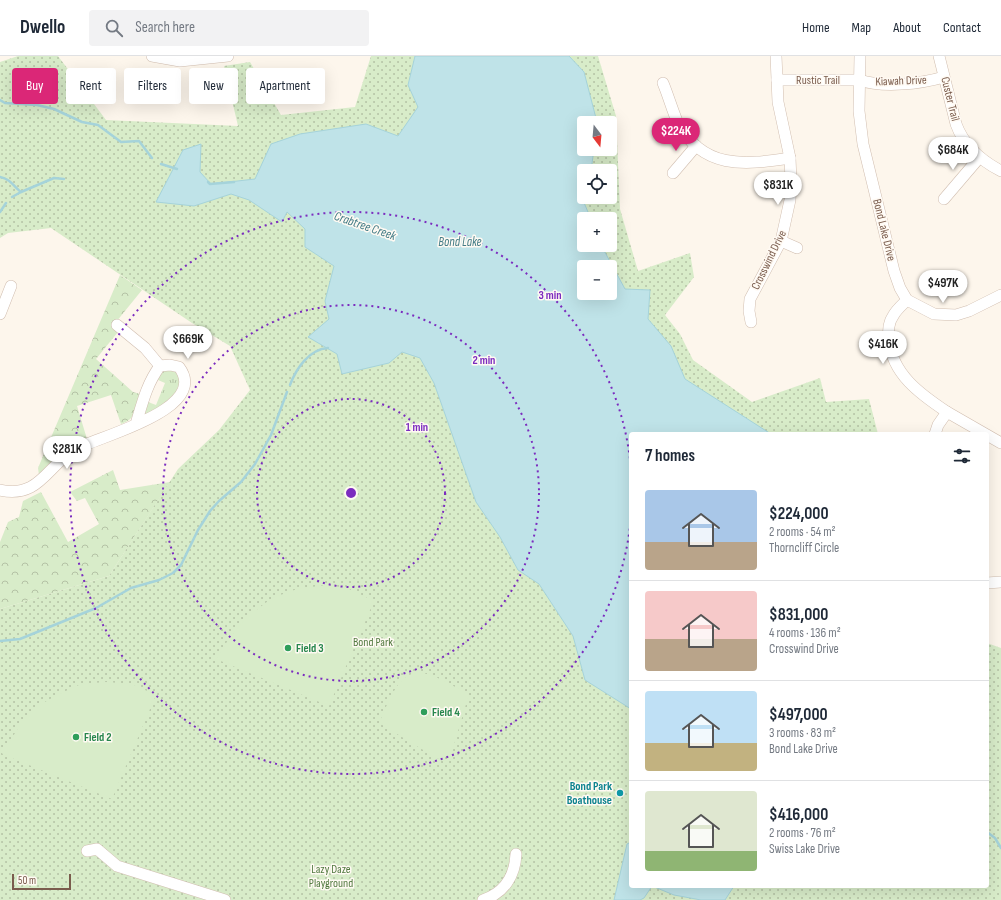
<!DOCTYPE html>
<meta charset="utf-8">
<style>
body{margin:0;font-family:"Sofia Sans Condensed",sans-serif;background:#f2f2f3;color:#1f2937;height:100vh;display:flex;flex-direction:column;font-size:15px;white-space:nowrap}
*{box-sizing:border-box;margin:0}
p{font-size:13px;color:#747a83}
.icon{flex:none;width:22px;height:22px;fill:none;stroke:currentColor;stroke-width:2;stroke-linecap:round;stroke-linejoin:round}
.map{position:relative;flex:1;overflow:hidden}
.side{position:absolute;left:629px;top:376px;width:360px;height:456px;display:flex;flex-direction:column;background:#fff;border-radius:4px;box-shadow:0 4px 16px #0002}
.side>*{flex:none}
.top-card{position:absolute;left:12px;top:12px;width:380px;height:36px;display:flex;gap:8px}
.needle{width:26px;rotate:164deg}
.tools{position:absolute;left:577px;top:60px;display:grid;gap:8px}
.tools a{display:grid;place-items:center;width:40px;height:40px;border-radius:4px;background:#fff;box-shadow:0 4px 16px #0002;font-size:20px}
.scale{position:absolute;left:12px;bottom:10px;width:59px;box-sizing:border-box;padding-left:4px;border:2px solid #7a5c4d;border-top:0;font-size:11px;line-height:14px;white-space:nowrap;color:#7a5c4d;-webkit-text-stroke:3px #fffaf3;paint-order:stroke}
.price{position:absolute;translate:-50% -34px;padding:0 9px;border-radius:14px;background:#fff;color:#222;font-size:13px;line-height:26px;filter:drop-shadow(0 1px 2px #0008)}
.price::after{content:'';position:absolute;left:50%;top:24px;width:12px;height:9px;margin-left:-6px;background:inherit;clip-path:polygon(0 0,100% 0,50% 100%)}
.price.current{background:#db2777;color:#fff}
ul{padding:0;list-style:none}
li{display:flex;align-items:center;gap:12px;height:100px;padding:0 16px}
li+li{border-top:1px solid #e0e1e3}
li span{display:grid;place-items:center;flex:none;width:112px;height:80px;border-radius:4px;color:#555}
li>.icon{margin-inline-start:auto}
span .icon{width:48px;height:48px;fill:#fffc;stroke-width:1}
li b{font-size:17px}
h2{display:flex;justify-content:space-between;align-items:center;height:48px;padding:0 16px;font-size:17px}
.chip{padding:0 14px;border-radius:4px;background:#fff;box-shadow:0 4px 16px #0002;font-size:14px;line-height:36px}
.chip.current{background:#db2777;color:#fff}
header{display:flex;align-items:center;gap:24px;box-sizing:border-box;height:56px;padding:0 20px;background:#fff;border-bottom:1px solid #e0e1e3}
header strong{font-size:19px}
nav{display:flex;gap:22px;margin-inline-start:auto;font-size:14px}
.search{width:280px;height:36px;background:#f2f2f3;display:flex;align-items:center;gap:10px;box-sizing:border-box;padding:0 14px;border-radius:4px;color:#747a83;font-size:15px}
.map>svg:first-child{display:block}
.grass{fill:url(#grass-tufts)}
.forest{fill:url(#forest-crowns)}
.park{fill:url(#park-dots);fill-rule:evenodd}
.pitch{fill:#d8ecc9}
.water{fill:#bfe3e8;stroke:#a5d3da;fill-rule:evenodd}
.lines{fill:none;stroke-linecap:round;stroke-linejoin:round}
.stream{stroke:#a5d3da;stroke-width:2.5}
.minor-casing{stroke:#d1beb0;stroke-width:12}
.minor{stroke:#fff;stroke-width:11}
.ring{fill:none;stroke:#7b2cbf;stroke-width:2;stroke-dasharray:2 4}
.leisure-dot{fill:#2e9e5b;stroke:#fffaf3;stroke-width:1.5}
.culture-dot{fill:#0f9aa8;stroke:#fffaf3;stroke-width:1.5}
.labels{text-anchor:middle;dominant-baseline:central;stroke-width:3;stroke-linejoin:round;paint-order:stroke}
.street-label{font-size:12px;fill:#7a5c4d;stroke:#fffaf3}
.park-label{font-size:12px;fill:#537a41;stroke:#fffaf3}
.leisure-label{font-size:12px;font-weight:bold;fill:#27864d;stroke:#fffaf3;text-anchor:start}
.culture-label{font-size:12px;font-weight:bold;fill:#0d838f;stroke:#fffaf3;text-anchor:end}
.water-label{font-size:13px;font-style:italic;fill:#437c86;stroke:#fffaf3}
.centre{fill:#7b2cbf;stroke:#fffaf3;stroke-width:2}
.ring-label{font-size:12px;text-anchor:middle;font-weight:bold;fill:#7b2cbf;stroke:#fffaf3;stroke-width:3;stroke-linejoin:round;paint-order:stroke}
</style>
<header>
<strong>Dwello</strong>
<div class="search"><svg class="icon" aria-label="search" viewBox="0 0 24 24"><circle cx="10" cy="10" r="6"/><path d="M15 15l6 6"/></svg>Search here</div>
<nav><a>Home</a><a>Map</a><a>About</a><a>Contact</a></nav>
</header>
<div class="map">
<svg width="1001" height="844" viewBox="0 0 1001 844">
<defs>
<pattern id="grass-tufts" width="24" height="20" patternUnits="userSpaceOnUse"><rect width="24" height="20" fill="#d8ecc9"/><path d="M3 7l-1-3M5 7V3M7 7l1-3M15 17l-1-3M17 17v-4M19 17l1-3" fill="none" stroke="#b4c2a5"/></pattern>
<pattern id="forest-crowns" width="20" height="18" patternUnits="userSpaceOnUse"><rect width="20" height="18" fill="#d8ecc9"/><path d="M2 6a3 3 0 1 1 6 0M12 15a3 3 0 1 1 6 0" fill="none" stroke="#b4c2a5"/></pattern>
<pattern id="park-dots" width="8" height="8" patternUnits="userSpaceOnUse"><rect width="8" height="8" fill="#d8ecc9"/><path d="M2 2h.1M6 6h.1" fill="none" stroke="#b4c2a5" stroke-width="1.8" stroke-linecap="round"/></pattern>
</defs>
<rect width="100%" height="100%" fill="#fdf6ec"/>
<path class="grass" d="M166,313L177,316L181,324L175,338L155,356L145,359L144,357L148,346L156,349L165,327L158,324L162,315Z"/>
<g class="forest">
<path d="M120,219L142,234L112,271L118,276L96,303L133,336L140,338C134,352 137,363 121,368L111,339L77,350L87,383L62,396L39,419L38,412Z"/>
<path d="M113,414L120,434L170,426L109,520L0,553V486L8,466L19,461L23,445L41,436L68,486L99,468L85,442L77,445L70,436Z"/>
</g>
<path class="park" d="M18,0H58L106,64L238,70L224,10L250,6L281,59L355,51L371,0H598L616,60L620,153L638,215L690,197L694,221L665,259L680,278L693,304L752,346L820,322L826,346L869,343L878,378H631V830H987V587L1001,592V844H0V553L109,520L178,413L219,374L250,334L230,290L192,267L51,172L8,177L0,182V6ZM584,67H610V93H584ZM584,115H610V141H584ZM584,163H610V189H584ZM584,211H610V237H584Z"/>
<g class="pitch">
<path d="M326,529L347,532L374,545L329,650L216,603L230,581L247,561L272,542L297,533Z"/>
<path d="M419,616L434,620L469,638L451,699L438,703L379,667C385,654 395,625 409,619C412,618 416,617 419,616Z"/>
<path d="M106,626L132,628L156,639L112,743L2,698L23,664L38,650L57,639L81,628Z"/>
</g>
<g class="water">
<path d="M415,0H569L584,16L597,66V67H584V93H594L591,115H584V138L582,142L591,163H584V189H601L625,233L650,234L648,263L671,290L685,323L771,378H631V653L585,624L573,580L539,528L518,514L500,481L476,446L434,327L420,302L402,296L389,307L342,318L337,298L308,281L329,263L325,245L334,210L305,191V173L287,156L282,166L249,144L231,138L194,150L156,146L183,94L201,88L200,116L211,128L255,123L271,88L300,78L366,68L398,80L418,51L408,29ZM584,211H610V237H584Z"/>
<path d="M631,786V830H734L725,844H701L674,839L652,830L644,842L640,844H614L627,788Z"/>
</g>
<g class="lines">
<g class="stream">
<path d="M0,44L5,47L37,49L54,53L82,66L98,69L121,86L139,85L152,102"/>
<path d="M161,108L177,113"/>
<path d="M0,121C11,123 13,130 21,136L54,122L64,123"/>
<path d="M208,126L210,128L234,126"/>
<path d="M12,141L21,136"/>
<path d="M0,156L6,147"/>
<path d="M290,329C296,313 309,293 328,292"/>
<path d="M0,585L20,583L96,552L131,532L159,524L173,517L181,509L198,474L210,455L219,445L241,426L255,408L271,379L287,336"/>
<path d="M987,776L995,782L1001,792"/>
</g>
<defs>
<g id="minor">
<path d="M152,0L180,5L228,0"/>
<path d="M860,0L859,55L863,88L894,215L900,232L907,244L934,258L956,259L969,255L1001,239"/>
<path d="M939,0L956,68C964,90 980,104 1001,115"/>
<path d="M777,24H859C883,32 920,28 944,21"/>
<path d="M663,27C668,39 672,53 677,65C702,114 744,109 790,102"/>
<path d="M673,117L696,90"/>
<path d="M944,143L979,102"/>
<path d="M781,185L797,192"/>
<path d="M907,244C902,249 896,254 893,260C888,267 888,276 889,284C892,318 920,338 947,356"/>
<path d="M0,258L11,230"/>
<path d="M751,266L749,255L750,243L781,185L790,144L791,125L790,102L778,46L776,0"/>
<path d="M117,269L145,292L160,310"/>
<path d="M868,283L888,282"/>
<path d="M935,378L938,369L947,356L1001,387"/>
<path d="M0,434C40,443 47,409 76,393C100,380 211,353 179,311L170,309L160,310C147,327 142,348 136,368"/>
<path d="M987,527L1001,526"/>
<path d="M87,795L97,793L117,810L225,844"/>
<path d="M483,844C504,837 515,820 516,798"/>
</g>
</defs>
<use href="#minor" class="minor-casing"/>
<use href="#minor" class="minor"/>
</g>
<g class="ring">
<circle cx="351" cy="437" r="94"/>
<circle cx="351" cy="437" r="188"/>
<path d="M631 461A281 281 0 1 1 631 413"/>
</g>
<g class="leisure-dot">
<circle cx="288" cy="592" r="4"/>
<circle cx="424" cy="656" r="4"/>
<circle cx="76" cy="681" r="4"/>
</g>
<circle class="culture-dot" cx="620" cy="737" r="4"/>
<g class="labels">
<g class="street-label">
<text x="818" y="24">Rustic Trail</text>
<text transform="translate(901 25) rotate(-2)">Kiawah Drive</text>
<text transform="translate(950 43) rotate(76)">Custer Trail</text>
<text transform="translate(884 174) rotate(76)">Bond Lake Drive</text>
<text transform="translate(769 204) rotate(-64)">Crosswind Drive</text>
</g>
<g class="park-label">
<text x="373" y="586">Bond Park</text>
<text x="331" y="813">Lazy Daze<tspan x="331" dy="14">Playground</tspan></text>
</g>
<g class="leisure-label">
<text x="296" y="592">Field 3</text>
<text x="432" y="656">Field 4</text>
<text x="84" y="681">Field 2</text>
</g>
<g class="culture-label">
<text x="612" y="730">Bond Park<tspan x="612" dy="14">Boathouse</tspan></text>
</g>
<g class="water-label">
<text transform="translate(365 170) rotate(19)">Crabtree Creek</text>
<text x="460" y="186">Bond Lake</text>
</g>
</g>
<circle cx="351" cy="437" r="6" class="centre"/>
<g class="ring-label">
<text x="550" y="243">3 min</text>
<text x="484" y="308">2 min</text>
<text x="417" y="375">1 min</text>
</g>
</svg>
<div class="tools">
<a><svg class="needle" viewBox="-14 -14 28 28"><path d="M0-13l5 13h-10z" fill="#e53935"/><path d="M0 13l5-13h-10z" fill="#747a83"/></svg></a>
<a><svg class="icon" aria-label="locate" viewBox="0 0 24 24"><circle cx="12" cy="12" r="6"/><path d="M12 2v4M12 18v4M2 12h4M18 12h4"/></svg></a>
<a>+</a>
<a>−</a>
</div>
<div class="scale">50 m</div>
<b class="price current" style="left:676px;top:96px">$224K</b>
<b class="price" style="left:953px;top:115px">$684K</b>
<b class="price" style="left:778px;top:150px">$831K</b>
<b class="price" style="left:943px;top:248px">$497K</b>
<b class="price" style="left:188px;top:304px">$669K</b>
<b class="price" style="left:883px;top:309px">$416K</b>
<b class="price" style="left:67px;top:414px">$281K</b>
<div class="top-card">
<a class="chip current">Buy</a>
<a class="chip">Rent</a>
<a class="chip">Filters</a>
<a class="chip">New</a>
<a class="chip">Apartment</a>
</div>
<section class="side">
<h2>7 homes<svg class="icon" aria-label="filters" viewBox="0 0 24 24"><path d="M4 7h16M4 17h16"/><circle cx="9" cy="7" r="2"/><circle cx="15" cy="17" r="2"/></svg></h2>
<ul>
<li><span style="background:linear-gradient(#a9c7e8 65%,#b9a48a 0)"><svg class="icon" aria-label="home" viewBox="0 0 24 24"><path d="M3 11l9-7 9 7M6 9v11h12V9"/></svg></span><div><b>$224,000</b><p>2 rooms · 54 m²</p><p>Thorncliff Circle</p></div></li>
<li><span style="background:linear-gradient(#f6c9c9 60%,#b9a48a 0)"><svg class="icon" aria-label="home" viewBox="0 0 24 24"><path d="M3 11l9-7 9 7M6 9v11h12V9"/></svg></span><div><b>$831,000</b><p>4 rooms · 136 m²</p><p>Crosswind Drive</p></div></li>
<li><span style="background:linear-gradient(#bfe0f5 65%,#c2b280 0)"><svg class="icon" aria-label="home" viewBox="0 0 24 24"><path d="M3 11l9-7 9 7M6 9v11h12V9"/></svg></span><div><b>$497,000</b><p>3 rooms · 83 m²</p><p>Bond Lake Drive</p></div></li>
<li><span style="background:linear-gradient(#dfe7d0 75%,#8fb573 0)"><svg class="icon" aria-label="home" viewBox="0 0 24 24"><path d="M3 11l9-7 9 7M6 9v11h12V9"/></svg></span><div><b>$416,000</b><p>2 rooms · 76 m²</p><p>Swiss Lake Drive</p></div></li>
</ul>
</section>
</div>
